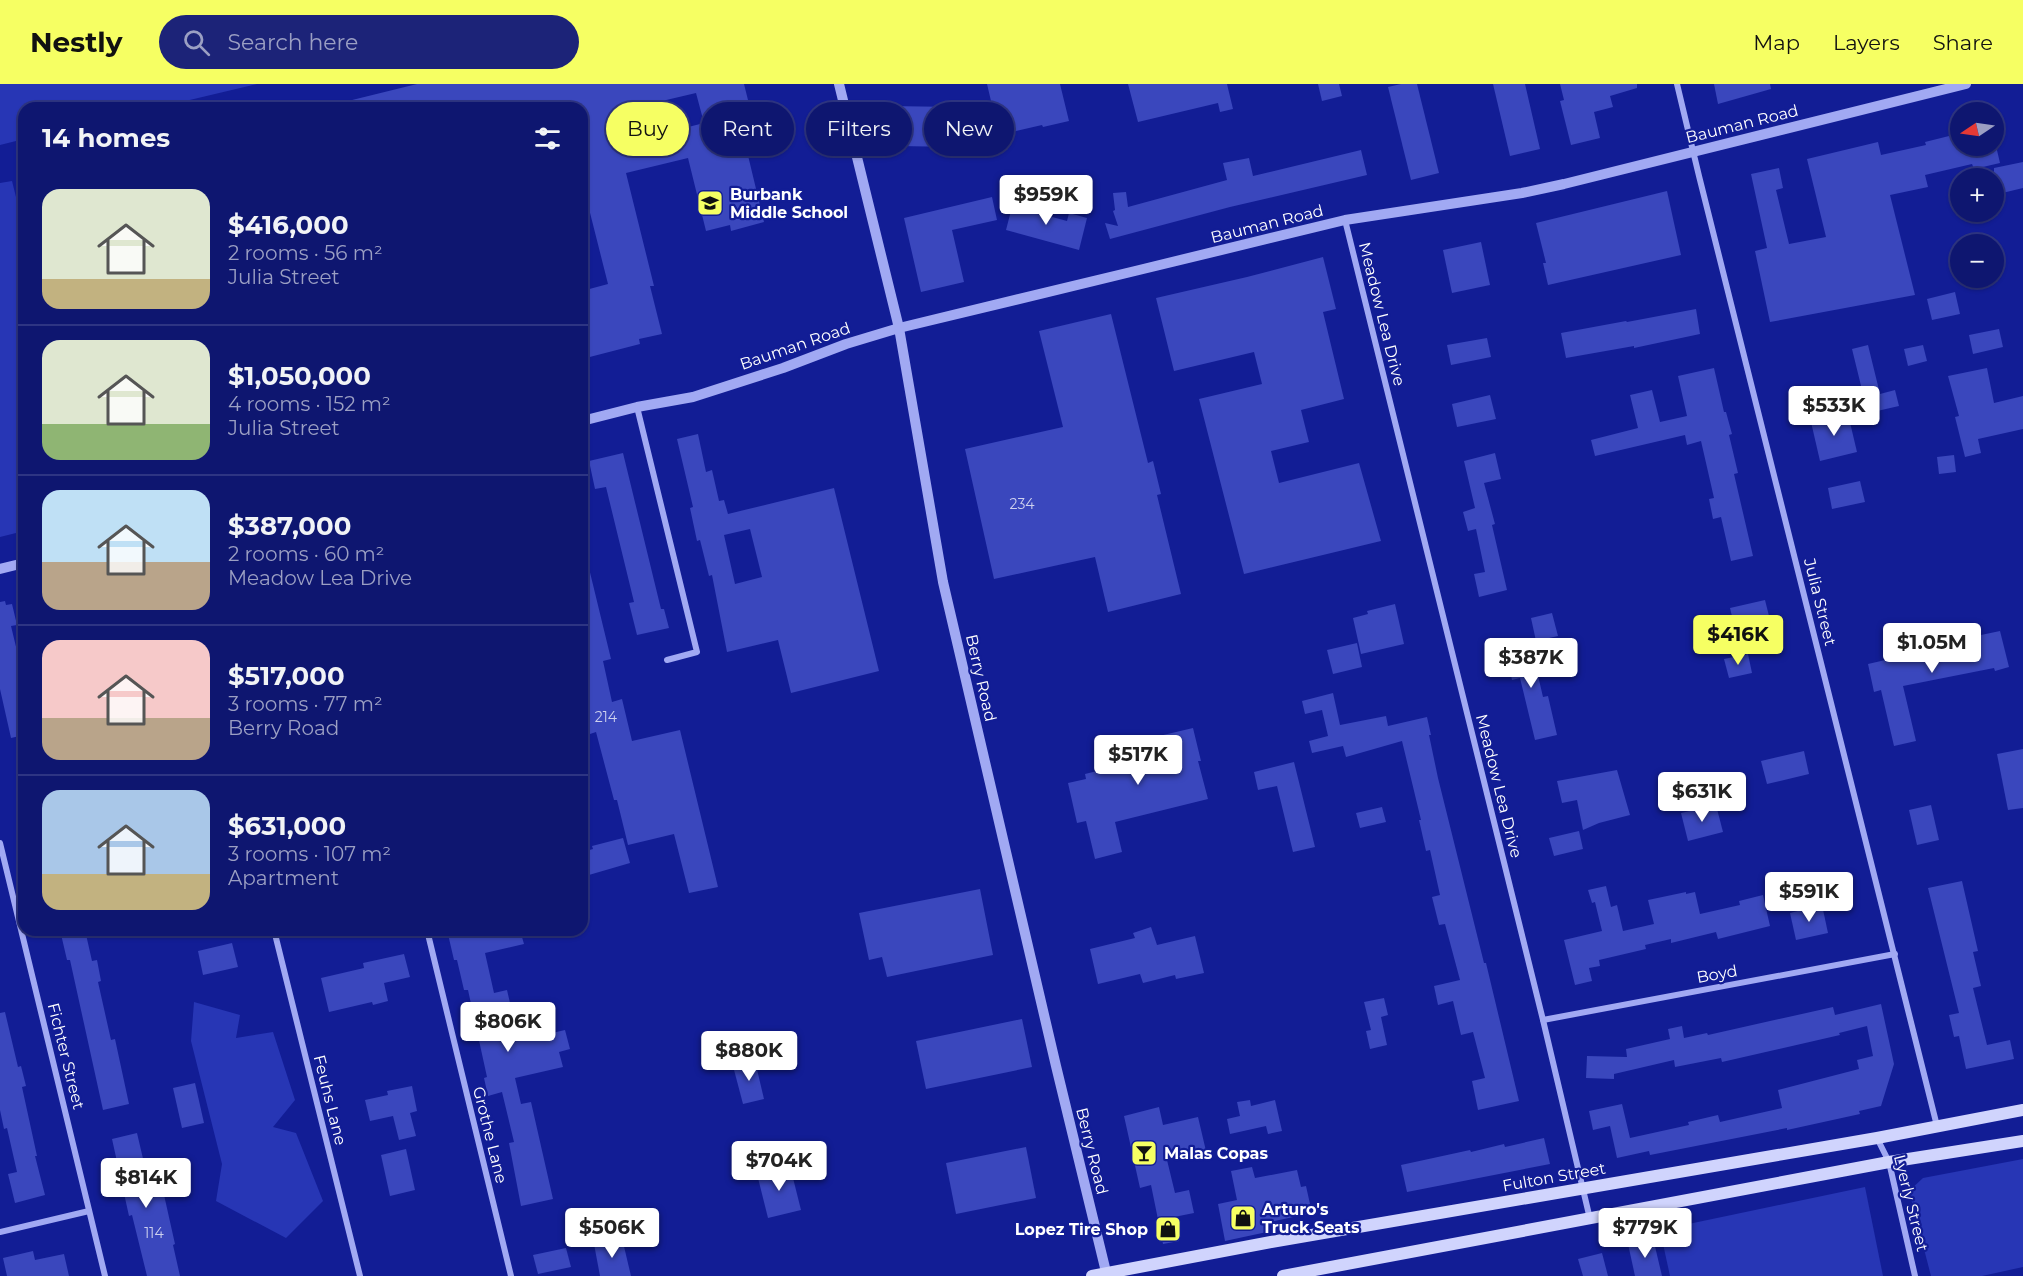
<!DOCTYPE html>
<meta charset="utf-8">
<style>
body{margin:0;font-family:Montserrat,sans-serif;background:#1c2378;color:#f1f3f6;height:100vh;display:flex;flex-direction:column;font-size:22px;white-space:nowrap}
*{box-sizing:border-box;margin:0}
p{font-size:20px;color:#9b9fc3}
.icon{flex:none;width:33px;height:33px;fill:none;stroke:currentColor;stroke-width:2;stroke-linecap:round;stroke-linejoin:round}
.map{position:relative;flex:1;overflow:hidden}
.sheet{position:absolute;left:18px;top:18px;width:570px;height:834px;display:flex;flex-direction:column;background:#0e1670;border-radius:18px;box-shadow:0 2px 4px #0004,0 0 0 2px #2e3583}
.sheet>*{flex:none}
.banner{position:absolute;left:606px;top:18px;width:570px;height:54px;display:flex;gap:12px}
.needle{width:39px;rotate:257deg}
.controls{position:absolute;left:1950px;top:18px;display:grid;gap:12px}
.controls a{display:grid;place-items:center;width:54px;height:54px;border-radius:50%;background:#0e1670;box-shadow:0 2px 4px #0004,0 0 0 2px #2e3583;font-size:30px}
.price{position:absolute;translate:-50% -51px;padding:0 14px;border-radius:6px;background:#fff;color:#222;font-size:20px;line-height:39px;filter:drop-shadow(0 2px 3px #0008)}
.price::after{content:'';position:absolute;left:50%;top:36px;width:18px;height:14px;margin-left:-9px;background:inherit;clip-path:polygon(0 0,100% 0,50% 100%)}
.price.on{background:#f6ff63;color:#111}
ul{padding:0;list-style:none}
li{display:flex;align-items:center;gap:18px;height:150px;padding:0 24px}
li+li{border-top:2px solid #2e3583}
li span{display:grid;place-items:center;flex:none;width:168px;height:120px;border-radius:18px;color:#555}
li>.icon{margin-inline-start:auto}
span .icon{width:72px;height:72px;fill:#fffc;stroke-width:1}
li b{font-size:26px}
h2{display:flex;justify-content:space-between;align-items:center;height:72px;padding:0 24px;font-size:26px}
.pill{padding:0 21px;border-radius:27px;background:#0e1670;box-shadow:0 2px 4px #0004,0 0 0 2px #2e3583;font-size:21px;line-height:54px}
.pill.on{background:#f6ff63;color:#111}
header{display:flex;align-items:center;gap:36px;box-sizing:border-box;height:84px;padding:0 30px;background:#f6ff63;color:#111}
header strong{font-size:28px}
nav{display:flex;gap:33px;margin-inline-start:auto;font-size:21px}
.search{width:420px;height:54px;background:#1c2378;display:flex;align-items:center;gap:15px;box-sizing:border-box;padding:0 21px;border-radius:33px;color:#9b9fc3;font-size:22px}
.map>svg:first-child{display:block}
.green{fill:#2736b5}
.building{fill:#3a47bd;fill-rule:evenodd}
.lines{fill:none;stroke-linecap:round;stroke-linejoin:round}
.minor{stroke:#a1a9f3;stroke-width:6}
.tertiary{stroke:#a1a9f3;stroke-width:10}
.secondary{stroke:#d0d4fd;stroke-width:12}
.labels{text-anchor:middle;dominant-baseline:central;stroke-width:4.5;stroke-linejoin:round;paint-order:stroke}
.number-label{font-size:14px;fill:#ced1ee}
.street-label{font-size:16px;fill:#fff;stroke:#121d95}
.poi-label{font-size:16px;font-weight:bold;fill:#fff;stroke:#121d95;text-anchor:start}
</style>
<header>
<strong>Nestly</strong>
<div class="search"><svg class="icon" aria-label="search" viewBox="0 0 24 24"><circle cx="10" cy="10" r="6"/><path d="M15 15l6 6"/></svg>Search here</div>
<nav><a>Map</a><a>Layers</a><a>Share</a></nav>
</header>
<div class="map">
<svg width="2023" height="1192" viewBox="0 0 2023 1192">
<rect width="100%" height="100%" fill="#121d95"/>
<g class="green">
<path d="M0,0H257L156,24H24V55L0,61Z"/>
<path d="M12,97L24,145V447L0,453V99Z"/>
<path d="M194,918L240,931L236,954L273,948L295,1016L273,1043L296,1049L323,1117L286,1154L216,1117L222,1080L191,957Z"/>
<path d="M2023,1075V1183L1982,1192H1931L1909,1107L1923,1094Z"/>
<path d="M1865,1103L1883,1192H1670L1660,1146Z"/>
</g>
<g class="building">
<path d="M417,0H744L758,56L745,59L764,138L731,147L730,141L706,147L688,74L626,89L654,202H650L662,250L639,255L640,260L582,275V207L608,200L584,105H582V24H341L340,19ZM696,9L704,39L621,60L613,29L650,20L658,44L668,42L662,17Z"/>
<path d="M987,0H1060L1069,37L1043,43L1042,41L999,51Z"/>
<path d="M1128,0H1227L1233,25L1220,28L1218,19L1138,38Z"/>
<path d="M1318,0H1339L1342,12L1322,17Z"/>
<path d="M1401,0H1417L1439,89L1411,96L1388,3Z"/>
<path d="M1493,0H1525L1540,65L1510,72Z"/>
<path d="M1560,0H1637V4L1610,12L1613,23L1594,28L1600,54L1571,61L1560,17L1564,16Z"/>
<path d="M1714,0H1770L1771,5L1718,20Z"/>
<path d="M887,22L957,23V63L897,62V49H886Z"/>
<path d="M1957,50L1960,62H1996L2000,79L1974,85L1972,80L1925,91L1928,103L1890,111L1915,211L1770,238L1755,167L1767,164L1751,90L1779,84L1783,104L1776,106L1789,160L1826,153L1807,75L1878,58L1881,71L1926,61L1925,58Z"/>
<path d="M1361,66L1367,91L1230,123L1110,155L1105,139L1118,142L1113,127L1115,126L1113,109L1126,108L1128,123L1227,96L1223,79L1249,74L1253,92Z"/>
<path d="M2023,78V104L1994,111V84Z"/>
<path d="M1667,107L1681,171L1548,201L1543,179H1546L1536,139Z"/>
<path d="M992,113L997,136L952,146L964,198L921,208L904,134Z"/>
<path d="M1014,115L1031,120L1030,127L1067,137L1069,129L1087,134L1079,166L1006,146Z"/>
<path d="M1481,158L1490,201L1452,209L1443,166Z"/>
<path d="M1323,173L1336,225L1323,228L1344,315L1301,326L1309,358L1271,367L1279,399L1359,379L1381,457L1244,490L1199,315L1262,300L1254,268L1174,287L1156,214L1247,193Z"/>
<path d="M1955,208L1960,230L1932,236L1927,215Z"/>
<path d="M1696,225L1700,250L1634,264V262L1566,274L1561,249L1626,237L1627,238Z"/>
<path d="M1111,230L1148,379L1153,377L1161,410L1157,411L1181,510L1108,528L1095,473L994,495L965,365L1063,343L1039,247Z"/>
<path d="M1999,245L2003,263L1973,270L1969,251Z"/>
<path d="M1487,254L1491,273L1451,281L1447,261Z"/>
<path d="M1868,261L1880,310L1895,306L1899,322L1851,333L1847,318L1864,314L1852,265Z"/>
<path d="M1923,261L1927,277L1908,282L1904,265Z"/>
<path d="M1714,284L1724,328H1726L1732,350L1729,351L1738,389L1734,390L1753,472L1731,477L1721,433L1713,435L1709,415L1714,414L1701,357L1687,361L1685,351L1595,372L1591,356L1638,344L1630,311L1652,306L1660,338L1687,332L1678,292Z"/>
<path d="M1987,284L1994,319L2023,312V345L1978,355L1981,369L1965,373L1955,333L1959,332L1948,292Z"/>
<path d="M1490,311L1496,335L1457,343L1452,320Z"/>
<path d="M1848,330L1857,368L1820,377L1811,338Z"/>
<path d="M698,350L706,388L712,386L719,417L724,416L728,430L834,404L879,587L791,609L778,556L727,568L712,491L709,492L700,456L697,457L690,424L693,423L677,355ZM750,445L762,493L735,500L724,451Z"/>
<path d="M623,369L661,525H664L669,544L637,551L629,519L634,518L606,403L595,405L589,377Z"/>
<path d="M1495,369L1501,395L1484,399L1495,440L1492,441L1507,506L1479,513L1474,490L1485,488L1476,445L1468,447L1463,428L1475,424L1464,377Z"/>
<path d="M1954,371L1956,388L1939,390L1937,373Z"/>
<path d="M1860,397L1865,418L1832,425L1828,404Z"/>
<path d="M587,476L611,575L603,577L612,618L622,615L632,657L680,646L718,803L689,809L674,750L628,761L617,716H614L596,648L590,650L584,624L589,623L582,594V477Z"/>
<path d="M1765,516L1771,540L1736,549L1730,524Z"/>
<path d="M5,517L6,521L12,520L17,541L11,542L24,596V651L11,654L0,605V518Z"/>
<path d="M1395,520L1404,560L1361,570L1353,534L1368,530L1367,527Z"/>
<path d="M1552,529L1558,552L1536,557L1531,534Z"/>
<path d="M2000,547L2009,583L1995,587L1994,584L1903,602L1916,657L1894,662L1881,606L1874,608L1868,580L1920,568L1919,564Z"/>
<path d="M1530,557L1543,613L1548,612L1557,651L1535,656L1520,594L1512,596L1505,563Z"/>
<path d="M1357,559L1362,583L1333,590L1327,566Z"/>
<path d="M1748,570L1752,589L1729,594L1724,575Z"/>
<path d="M1333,609L1340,641L1386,632L1388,642L1427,633L1431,651H1429L1438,694L1484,879H1486L1519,1017L1478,1026L1472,997L1485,994L1473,948L1461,951L1453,917L1438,921L1434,902L1460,896L1445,840L1439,841L1432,813L1440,811L1430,766L1426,767L1419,736H1421L1402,657L1346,673L1343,662L1312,669L1309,657L1328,652L1322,626L1305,630L1302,617Z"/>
<path d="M1193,644L1201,677H1198L1208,715L1115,738L1122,768L1095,775L1086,737L1077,739L1068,699L1086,695L1085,690L1109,684L1104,665Z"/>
<path d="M2023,665V724L2008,726L1997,670Z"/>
<path d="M1804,667L1809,690L1767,700L1761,677Z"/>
<path d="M1294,678L1315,763L1293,768L1277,702L1258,706L1254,688Z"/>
<path d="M1617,686L1630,731L1599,739L1583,746L1577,716L1562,719L1557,697Z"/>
<path d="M1716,721L1723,748L1688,757L1681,729Z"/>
<path d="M1931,721L1939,756L1917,761L1909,726Z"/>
<path d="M1382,723L1386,738L1360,744L1356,729Z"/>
<path d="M1579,747L1583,765L1554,772L1549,754Z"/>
<path d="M623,754L630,779L582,793V768L593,765L592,762Z"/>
<path d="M1962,797L1978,867L1973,868L1981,902L1973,904L1987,961L2010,956L2014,975L1966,985L1959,952L1954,953L1949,931L1959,929L1928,804Z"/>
<path d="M1606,802L1611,823L1617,821L1623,847L1654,840L1648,816L1686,808V810L1695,808L1700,830L1740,821L1739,817L1763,811L1770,842L1718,855L1716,848L1671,859V855L1645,861L1646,865L1599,876L1600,882L1589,884L1592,897L1575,901L1564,856L1602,847L1595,818L1592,819L1588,806Z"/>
<path d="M980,805L993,871L887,893L882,873L869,876L859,829Z"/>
<path d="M1822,821L1828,849L1796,856L1790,829Z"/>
<path d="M1151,843L1157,861L1195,852L1204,889L1176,895L1175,891L1143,899L1140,890L1098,900L1090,865L1135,854L1133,849Z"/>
<path d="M60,846H85L92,877L97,876L101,897L98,898L111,956L115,955L129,1020L103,1026L70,876H67Z"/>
<path d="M447,846H520L524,860L485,869L494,909L507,906L516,945L519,944L522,956L565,946L570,965L559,968L563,983L515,994L521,1020L531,1018L553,1115L521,1122L509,1059L514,1058L502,1008L488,1012L484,994L487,993L468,906H464L457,876H454Z"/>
<path d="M232,859L238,883L203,891L198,867Z"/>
<path d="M404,870L410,893L384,899L388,917L373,921L372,918L329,928L321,894L364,884L363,879Z"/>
<path d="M1384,914L1388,931L1381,933L1387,961L1370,965L1366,947L1371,946L1364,918Z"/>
<path d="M1881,920L1894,980L1881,1022L1859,1027L1860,1030L1787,1046V1044L1650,1071L1649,1067L1617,1074L1610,1042L1593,1046L1589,1027L1622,1020L1630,1054L1689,1041L1688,1038L1718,1031L1720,1038L1782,1024L1778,1006L1859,985L1857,976L1873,972L1867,942L1839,949L1840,951L1722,978L1721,974L1675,983L1674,976L1614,990V995L1586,994L1587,972L1627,973L1626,965L1670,955L1668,945L1682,942L1684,954L1707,949L1708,951L1833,923L1835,931Z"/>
<path d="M5,928L18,983L21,982L26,1002L22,1003L37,1072H35L45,1111L15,1119L8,1090L17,1088L7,1044L4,1045L0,1026V929Z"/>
<path d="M1022,935L1032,983L926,1005L916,957Z"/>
<path d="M755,977L764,1015L743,1020L733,982Z"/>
<path d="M195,999L204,1039L182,1044L173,1004Z"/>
<path d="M412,1002L417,1027L410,1029L416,1052L399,1056L393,1032L370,1037L365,1016L388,1011L387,1007Z"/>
<path d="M1250,1016L1251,1022L1275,1016L1282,1047L1268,1050L1266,1042L1230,1050L1227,1035L1240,1032L1237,1018Z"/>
<path d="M1159,1023L1163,1041L1198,1033L1206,1067L1167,1076L1175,1109L1189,1106L1194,1129L1174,1133L1179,1157L1163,1160L1151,1101L1140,1104L1124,1032Z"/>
<path d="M137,1049L148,1096L160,1093L175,1160L173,1161L180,1192H147L132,1131L129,1132L112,1055Z"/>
<path d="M1544,1054L1550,1080L1407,1108L1401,1081L1470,1066L1471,1068L1504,1060L1505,1063Z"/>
<path d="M1026,1063L1036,1114L956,1130L946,1079Z"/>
<path d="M406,1065L415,1106L390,1112L381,1071Z"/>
<path d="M790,1082L801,1126L768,1134L757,1090Z"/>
<path d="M1252,1083L1255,1094L1297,1086L1301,1103L1306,1102L1312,1129L1265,1139L1267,1148L1225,1157L1218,1120L1237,1116L1231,1087Z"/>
<path d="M622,1154L631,1192H600L594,1160Z"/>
<path d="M1653,1154L1662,1192H1635L1628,1160Z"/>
<path d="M566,1164L571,1183L538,1190L533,1171Z"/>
<path d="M33,1167L35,1176L64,1170L69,1192H7L3,1174Z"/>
<path d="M1602,1169L1608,1192H1583L1578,1175Z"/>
</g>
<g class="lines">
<g class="minor">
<path d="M1677,0L1699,92L1937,1042"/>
<path d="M1345,136L1543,936L1590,1135"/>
<path d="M637,323L697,568L667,576"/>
<path d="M0,759L105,1192"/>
<path d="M274,846L360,1192"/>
<path d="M427,846L511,1192"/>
<path d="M1543,936L1895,870"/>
<path d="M1877,1054L1889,1078L1915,1192"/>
<path d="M0,1148L89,1127"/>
</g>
<g class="tertiary">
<path d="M839,0L899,244L943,498L1056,982L1107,1192"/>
<path d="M582,337L637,323L693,313L783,284L846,260L899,244L1135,187L1345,136L1522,109L1564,100L1966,0"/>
<path d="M0,485L24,479"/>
</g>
<g class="secondary">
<path d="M1092,1192L1271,1158L1877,1054L2023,1026"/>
<path d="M1283,1192L1889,1078L2023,1057"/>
</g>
</g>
<defs>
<symbol id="school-square" viewBox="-11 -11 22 22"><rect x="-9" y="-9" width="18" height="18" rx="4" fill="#f6ff63" stroke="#121d95"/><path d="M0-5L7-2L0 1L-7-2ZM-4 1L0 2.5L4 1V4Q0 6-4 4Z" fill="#111"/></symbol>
<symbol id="bar-square" viewBox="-11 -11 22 22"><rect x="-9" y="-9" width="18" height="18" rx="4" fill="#f6ff63" stroke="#121d95"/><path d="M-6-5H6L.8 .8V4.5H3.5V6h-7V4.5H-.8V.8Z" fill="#111"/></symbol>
<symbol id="shop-square" viewBox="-11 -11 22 22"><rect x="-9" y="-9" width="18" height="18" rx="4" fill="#f6ff63" stroke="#121d95"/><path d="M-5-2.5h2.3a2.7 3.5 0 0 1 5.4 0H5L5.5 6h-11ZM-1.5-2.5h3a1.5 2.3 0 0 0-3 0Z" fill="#111"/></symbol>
</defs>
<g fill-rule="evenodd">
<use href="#school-square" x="695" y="104" width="30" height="30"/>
<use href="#bar-square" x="1129" y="1054" width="30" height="30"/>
<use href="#shop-square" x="1228" y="1119" width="30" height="30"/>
<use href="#shop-square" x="1153" y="1130" width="30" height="30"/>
</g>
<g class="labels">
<g class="number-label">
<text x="1022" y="420">234</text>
<text x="606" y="633">214</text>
<text x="154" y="1149">114</text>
</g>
<g class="street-label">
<text transform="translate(1742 40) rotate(-14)">Bauman Road</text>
<text transform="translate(1267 140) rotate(-14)">Bauman Road</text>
<text transform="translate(1382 230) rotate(76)">Meadow Lea Drive</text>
<text transform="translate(795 262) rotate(-19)">Bauman Road</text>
<text transform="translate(1820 518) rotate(76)">Julia Street</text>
<text transform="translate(981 594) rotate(77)">Berry Road</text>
<text transform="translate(1499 702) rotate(76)">Meadow Lea Drive</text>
<text transform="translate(1717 890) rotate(-10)">Boyd</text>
<text transform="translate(66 972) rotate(76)">Fichter Street</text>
<text transform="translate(330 1016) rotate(76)">Feuhs Lane</text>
<text transform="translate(490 1051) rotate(76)">Grothe Lane</text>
<text transform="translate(1092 1067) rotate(76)">Berry Road</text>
<text transform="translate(1554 1093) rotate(-10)">Fulton Street</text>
<text transform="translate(1911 1119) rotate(76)">Lyerly Street</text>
</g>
<g class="poi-label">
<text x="730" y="110">Burbank<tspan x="730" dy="18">Middle School</tspan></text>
<text x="1164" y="1069">Malas Copas</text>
<text x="1262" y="1125">Arturo's<tspan x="1262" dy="18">Truck Seats</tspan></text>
<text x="1148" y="1145" text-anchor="end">Lopez Tire Shop</text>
</g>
</g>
</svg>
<div class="controls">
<a><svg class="needle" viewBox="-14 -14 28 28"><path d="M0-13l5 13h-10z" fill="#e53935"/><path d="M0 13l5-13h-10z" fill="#9b9fc3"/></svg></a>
<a>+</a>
<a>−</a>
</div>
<b class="price" style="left:1046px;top:142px">$959K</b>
<b class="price" style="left:1834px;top:353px">$533K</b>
<b class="price on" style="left:1738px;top:582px">$416K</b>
<b class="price" style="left:1932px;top:590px">$1.05M</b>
<b class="price" style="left:1531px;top:605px">$387K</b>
<b class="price" style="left:1138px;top:702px">$517K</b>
<b class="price" style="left:1702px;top:739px">$631K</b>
<b class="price" style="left:1809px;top:839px">$591K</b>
<b class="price" style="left:508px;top:969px">$806K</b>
<b class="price" style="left:749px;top:998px">$880K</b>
<b class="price" style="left:779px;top:1108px">$704K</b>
<b class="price" style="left:146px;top:1125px">$814K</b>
<b class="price" style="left:612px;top:1175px">$506K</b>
<b class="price" style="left:1645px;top:1175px">$779K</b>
<div class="banner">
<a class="pill on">Buy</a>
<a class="pill">Rent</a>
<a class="pill">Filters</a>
<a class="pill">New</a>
</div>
<section class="sheet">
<h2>14 homes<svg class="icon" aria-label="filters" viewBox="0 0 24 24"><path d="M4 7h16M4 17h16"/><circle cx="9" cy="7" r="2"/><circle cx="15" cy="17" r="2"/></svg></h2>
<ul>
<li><span style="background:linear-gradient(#dfe7d0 75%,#c2b280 0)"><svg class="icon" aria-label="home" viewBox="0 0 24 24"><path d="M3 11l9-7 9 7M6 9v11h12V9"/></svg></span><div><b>$416,000</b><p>2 rooms · 56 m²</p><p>Julia Street</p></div></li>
<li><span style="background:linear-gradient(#dfe7d0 70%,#8fb573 0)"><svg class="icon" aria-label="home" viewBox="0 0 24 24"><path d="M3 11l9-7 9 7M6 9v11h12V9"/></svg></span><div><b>$1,050,000</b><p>4 rooms · 152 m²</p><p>Julia Street</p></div></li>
<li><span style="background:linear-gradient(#bfe0f5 60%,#b9a48a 0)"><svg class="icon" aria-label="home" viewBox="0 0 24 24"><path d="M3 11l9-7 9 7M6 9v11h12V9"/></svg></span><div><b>$387,000</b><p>2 rooms · 60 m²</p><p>Meadow Lea Drive</p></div></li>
<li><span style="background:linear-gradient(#f6c9c9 65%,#b9a48a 0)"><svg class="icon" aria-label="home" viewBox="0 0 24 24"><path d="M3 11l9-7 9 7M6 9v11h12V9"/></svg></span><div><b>$517,000</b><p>3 rooms · 77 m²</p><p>Berry Road</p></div></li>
<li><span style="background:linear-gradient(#a9c7e8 70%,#c2b280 0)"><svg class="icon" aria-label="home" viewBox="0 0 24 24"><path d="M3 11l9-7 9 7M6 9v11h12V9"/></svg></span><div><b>$631,000</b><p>3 rooms · 107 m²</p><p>Apartment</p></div></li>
</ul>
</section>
</div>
